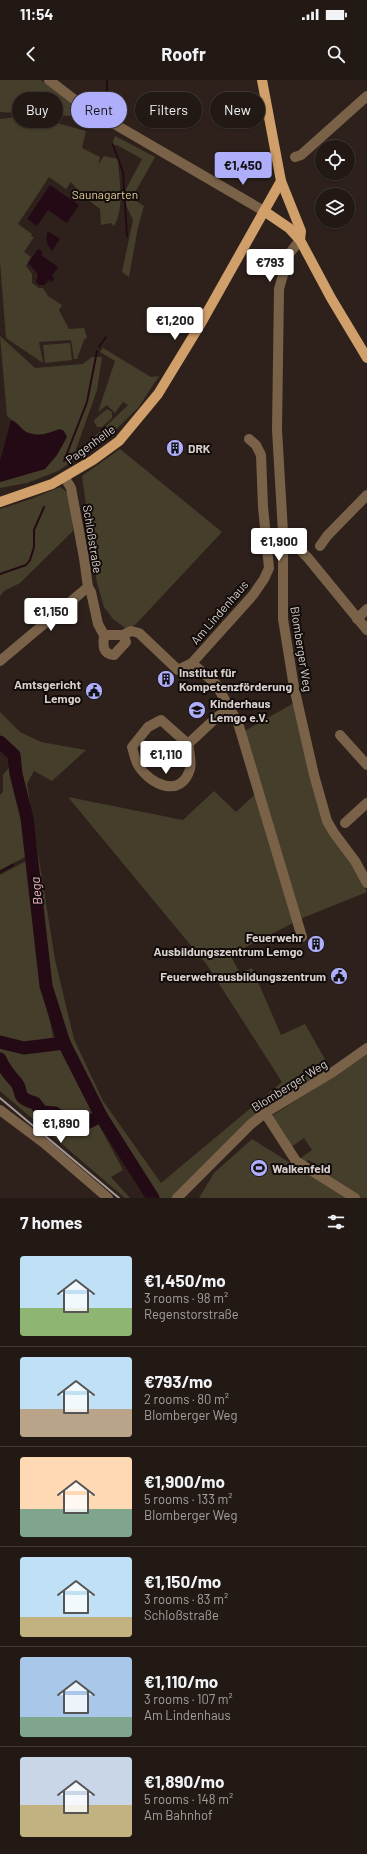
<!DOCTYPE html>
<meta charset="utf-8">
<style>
body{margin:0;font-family:Barlow,sans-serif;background:#2a221e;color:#f1f3f6;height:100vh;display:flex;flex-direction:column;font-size:15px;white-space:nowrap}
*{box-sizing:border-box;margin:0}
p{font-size:13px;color:#a2a0a0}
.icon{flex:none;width:22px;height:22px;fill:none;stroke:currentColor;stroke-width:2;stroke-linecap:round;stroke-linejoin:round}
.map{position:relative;height:1118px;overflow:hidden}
.drawer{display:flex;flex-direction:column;background:#221915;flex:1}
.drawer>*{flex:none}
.guide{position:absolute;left:12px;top:12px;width:343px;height:36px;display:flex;gap:8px}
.fabs{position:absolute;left:315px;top:60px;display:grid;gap:8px}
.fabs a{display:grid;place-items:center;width:40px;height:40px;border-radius:50%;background:#221915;box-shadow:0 1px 3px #0004,0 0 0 1px #3f3834;font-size:20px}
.price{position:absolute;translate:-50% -34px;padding:0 9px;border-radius:4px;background:#fff;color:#222;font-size:13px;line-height:26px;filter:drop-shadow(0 1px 2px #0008)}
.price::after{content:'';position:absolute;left:50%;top:24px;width:12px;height:9px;margin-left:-6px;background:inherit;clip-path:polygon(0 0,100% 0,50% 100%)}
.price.active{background:#afaefa;color:#111}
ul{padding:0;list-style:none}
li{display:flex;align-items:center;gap:12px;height:100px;padding:0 20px}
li+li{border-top:1px solid #3f3834}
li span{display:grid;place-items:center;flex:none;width:112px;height:80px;border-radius:4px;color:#555}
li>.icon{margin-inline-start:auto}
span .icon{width:48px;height:48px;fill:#fffc;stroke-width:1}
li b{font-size:17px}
h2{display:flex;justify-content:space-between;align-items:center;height:48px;padding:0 20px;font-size:17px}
.pill{padding:0 14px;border-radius:18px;background:#221915;box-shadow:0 1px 3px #0004,0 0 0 1px #3f3834;font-size:14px;line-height:36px}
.pill.active{background:#afaefa;color:#111}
.status{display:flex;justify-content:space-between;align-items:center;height:28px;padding:0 20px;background:#221915;direction:ltr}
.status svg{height:11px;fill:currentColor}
header{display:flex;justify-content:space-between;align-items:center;height:52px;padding:0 20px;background:#221915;font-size:18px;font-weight:700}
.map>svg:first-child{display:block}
.green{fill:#453e2b}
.water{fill:#240a15}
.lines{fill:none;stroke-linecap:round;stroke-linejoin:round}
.stream{stroke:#240a15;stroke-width:2}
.river{stroke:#240a15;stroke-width:13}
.minor{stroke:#7a6249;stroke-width:10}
.major{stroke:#d19f6a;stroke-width:10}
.rail{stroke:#a49a97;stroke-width:2}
.labels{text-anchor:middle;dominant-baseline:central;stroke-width:4;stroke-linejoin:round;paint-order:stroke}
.park-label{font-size:12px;fill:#e5d097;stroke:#120c0a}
.street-label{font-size:12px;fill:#d9d0cd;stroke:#120c0a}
.poi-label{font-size:12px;font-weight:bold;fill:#d9d0cd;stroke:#120c0a;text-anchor:start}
.water-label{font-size:13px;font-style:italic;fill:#f3b4cb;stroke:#120c0a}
</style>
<div class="status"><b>11:54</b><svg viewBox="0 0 49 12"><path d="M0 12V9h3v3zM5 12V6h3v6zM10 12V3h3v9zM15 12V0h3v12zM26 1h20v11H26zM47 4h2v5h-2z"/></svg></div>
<header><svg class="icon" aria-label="back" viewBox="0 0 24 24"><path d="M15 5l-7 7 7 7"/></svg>Roofr<svg class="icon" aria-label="search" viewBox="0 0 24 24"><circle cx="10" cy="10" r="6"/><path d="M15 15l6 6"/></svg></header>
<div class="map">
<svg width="367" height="1118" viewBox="0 0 367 1118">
<rect width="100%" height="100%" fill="#2e211c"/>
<g class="green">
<path d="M0,0H41L88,37L0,32Z"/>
<path d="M17,37L46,40L86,51L82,68L100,77L98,85L104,76L118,79C119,99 125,128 114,146L111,143L101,145L100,129L83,116L71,102L66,109L49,97L18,144L32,154L31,156L34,157L24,172L31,177L26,186L32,194V203L39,208H43L48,216L62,225L59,230L69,249L84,248L87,257L84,260L77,279H74L71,260L39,262L43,283L6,258L0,182V39Z"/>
<path d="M115,56L155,77L132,118L144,126L138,147L129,197L122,192L133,140L126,125V109L142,79L117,65H114L113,61Z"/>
<path d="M0,256L35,288L83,284L92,277H102L97,310L75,372L101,351L128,325L123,322L115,333L107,325L98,332L115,281L100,272L103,268L151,297L159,296L138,328L107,358L58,391L27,403L0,408V402L45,389L60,349L42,356L26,352L7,336Z"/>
<path d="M70,263L72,280L45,283L43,265Z"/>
<path d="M107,329L112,332V338L102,347H97L94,342L95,339Z"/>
<path d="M120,369L222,452L136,544L128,550L113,539L104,527L97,503L82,396Z"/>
<path d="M60,407L67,412L71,421L73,451L20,503L4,511L0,516V429L31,419Z"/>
<path d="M294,623L324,743L353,783L367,812L305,837L230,875L240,893L252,888L281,955L305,944L331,990L262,1032L172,1118H150L99,1035L67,962L48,906L29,738L17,693L14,694L25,738L29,775L0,790V715L3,712V695L20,674L0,656V632L20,652L41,662L86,670L52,701L34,691L27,704L55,880L74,959L103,1021L161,1103L282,1002L207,885L68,717L183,740L214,711L236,732L261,709L243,652Z"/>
<path d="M28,780L44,908L54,963L25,966L6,964L5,970L24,971L64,967L99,1045L123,1090L111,1097L130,1118H125L0,1011V795Z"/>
<path d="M367,973V1118H360L323,1095L327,1091L308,1080L304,1084L298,1080L312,1070L304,1058L290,1068L270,1037L335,996Z"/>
<path d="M252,1059L346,1118H199L214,1093Z"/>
</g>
<g class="water">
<path d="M50,105L79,125L67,143L48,130L37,146L27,139Z"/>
<path d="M48,151L60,159L52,171C47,167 45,157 48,151Z"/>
<path d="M38,169L43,172L41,175L58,187L52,196L54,198L52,202L49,200L44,205H39L36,202L38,194L28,183Z"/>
<path d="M11,340C17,342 19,346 23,350C35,359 48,353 60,349L64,351L67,357L57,375L45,389L0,402V381Z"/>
</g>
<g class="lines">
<g class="stream">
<path d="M107,28V0"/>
<path d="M113,65L123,92L127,156"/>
<path d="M99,267L106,257"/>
<path d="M64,381L87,322L97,271"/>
<path d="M0,494L26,485L30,480L34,467V450L44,427"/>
<path d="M0,792L13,785"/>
</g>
<g class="river">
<path d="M0,662L14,675L16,694L27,738L46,906L64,963L101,1036L153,1118"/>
<path d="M0,962L24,968L64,963"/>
<path d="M0,979C4,989 8,993 15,1001C25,1011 13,1017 35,1023L42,1032L55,1033C74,1051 80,1046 101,1036"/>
</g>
<g class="minor">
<path d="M49,0L80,24L264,131"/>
<path d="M295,77L301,75L367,16"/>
<path d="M300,160L289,174L279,209L277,350L283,452V539L294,607L314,695L327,741L334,753L355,781L367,803"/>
<path d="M65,398L71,408L84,478L88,507L91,512L98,544L104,555H123L131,551L139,553L178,590L192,583L253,515L264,499L269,488L263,427L261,375L256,365L249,359"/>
<path d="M283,452L308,478L367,550"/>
<path d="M320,466L327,456L367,415"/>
<path d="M357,539L367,529"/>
<path d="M104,555C103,565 102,574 114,575L126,562L123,555"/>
<path d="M0,581L88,507"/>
<path d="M192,583L216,604L238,643L302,857"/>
<path d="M340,655L367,685"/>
<path d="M188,664L161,640L148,647L132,667C134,673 135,680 138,685C150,705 181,719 190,689C192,682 189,671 188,664L217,637L230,628"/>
<path d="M345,743L367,723"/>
<path d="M0,1030L44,1063L108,1118"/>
<path d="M265,1033L296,1081L355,1118"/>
<path d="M177,1118L251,1044L265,1033L333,992L367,968"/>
</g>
<g class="major">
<path d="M281,101L301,151L300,160"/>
<path d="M264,131L289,148L300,160L331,218L367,278"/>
<path d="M0,422L52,404L93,380L119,361L158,314L200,245L281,101L262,0"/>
</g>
<path class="rail" d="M0,1018L119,1118"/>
</g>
<defs>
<symbol id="building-disc" viewBox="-11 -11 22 22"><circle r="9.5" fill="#afaefa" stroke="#120c0a"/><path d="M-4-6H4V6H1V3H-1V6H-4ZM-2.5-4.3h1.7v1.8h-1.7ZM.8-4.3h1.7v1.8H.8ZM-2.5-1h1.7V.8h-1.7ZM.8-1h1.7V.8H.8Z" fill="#111"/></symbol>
<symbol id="civic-disc" viewBox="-11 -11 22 22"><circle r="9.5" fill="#afaefa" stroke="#120c0a"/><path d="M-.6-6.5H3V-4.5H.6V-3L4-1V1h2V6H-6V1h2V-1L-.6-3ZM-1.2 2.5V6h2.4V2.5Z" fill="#111"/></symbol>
<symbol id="school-disc" viewBox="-11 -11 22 22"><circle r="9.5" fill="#afaefa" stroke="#120c0a"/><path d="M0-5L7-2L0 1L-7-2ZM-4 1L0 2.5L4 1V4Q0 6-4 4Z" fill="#111"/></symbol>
<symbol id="stadium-disc" viewBox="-11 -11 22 22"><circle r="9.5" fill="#afaefa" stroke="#120c0a"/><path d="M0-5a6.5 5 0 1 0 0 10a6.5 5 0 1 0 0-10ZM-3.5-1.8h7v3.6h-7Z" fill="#111"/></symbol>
</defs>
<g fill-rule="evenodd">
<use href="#building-disc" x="165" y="358" width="20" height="20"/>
<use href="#building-disc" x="156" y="589" width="20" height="20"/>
<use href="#civic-disc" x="84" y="601" width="20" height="20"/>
<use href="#school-disc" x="187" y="620" width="20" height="20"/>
<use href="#building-disc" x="306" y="854" width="20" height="20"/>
<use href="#civic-disc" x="329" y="886" width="20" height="20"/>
<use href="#stadium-disc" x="249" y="1078" width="20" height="20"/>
</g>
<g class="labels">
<g class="park-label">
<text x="105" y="114">Saunagarten</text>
</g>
<g class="street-label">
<text transform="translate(90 364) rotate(-36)">Pagenhelle</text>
<text transform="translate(93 459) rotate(81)">Schloßstraße</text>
<text transform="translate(219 532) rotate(-49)">Am Lindenhaus</text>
<text transform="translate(302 569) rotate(81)">Blomberger Weg</text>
<text transform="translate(289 1005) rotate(-32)">Blomberger Weg</text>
</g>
<g class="poi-label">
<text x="188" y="368">DRK</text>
<text x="179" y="592">Institut für<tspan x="179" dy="14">Kompetenzförderung</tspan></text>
<text x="81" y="604" text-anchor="end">Amtsgericht<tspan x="81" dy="14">Lemgo</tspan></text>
<text x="210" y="623">Kinderhaus<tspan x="210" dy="14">Lemgo e.V.</tspan></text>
<text x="303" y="857" text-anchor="end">Feuerwehr<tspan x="303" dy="14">Ausbildungszentrum Lemgo</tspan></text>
<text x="326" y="896" text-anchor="end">Feuerwehrausbildungszentrum</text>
<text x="272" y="1088">Walkenfeld</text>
</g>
<g class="water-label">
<text transform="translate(36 811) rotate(-96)">Bega</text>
</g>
</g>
</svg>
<div class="fabs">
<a><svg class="icon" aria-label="locate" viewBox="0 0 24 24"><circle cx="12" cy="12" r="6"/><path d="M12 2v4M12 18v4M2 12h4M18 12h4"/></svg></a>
<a><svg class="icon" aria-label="layers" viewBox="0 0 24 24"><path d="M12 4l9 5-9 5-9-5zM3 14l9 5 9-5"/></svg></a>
</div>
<b class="price active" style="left:243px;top:106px">€1,450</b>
<b class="price" style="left:270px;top:203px">€793</b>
<b class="price" style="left:175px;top:261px">€1,200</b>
<b class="price" style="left:279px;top:482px">€1,900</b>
<b class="price" style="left:51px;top:552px">€1,150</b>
<b class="price" style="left:166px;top:695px">€1,110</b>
<b class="price" style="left:61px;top:1064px">€1,890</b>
<div class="guide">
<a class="pill">Buy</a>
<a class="pill active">Rent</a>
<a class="pill">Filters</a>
<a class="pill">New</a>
</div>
</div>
<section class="drawer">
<h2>7 homes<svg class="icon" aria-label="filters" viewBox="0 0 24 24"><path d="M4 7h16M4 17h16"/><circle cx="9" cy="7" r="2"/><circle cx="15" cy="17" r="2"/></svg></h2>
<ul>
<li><span style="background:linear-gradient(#bfe0f5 65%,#8fb573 0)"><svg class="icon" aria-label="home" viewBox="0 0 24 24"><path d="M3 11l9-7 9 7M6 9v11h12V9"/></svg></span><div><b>€1,450/mo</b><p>3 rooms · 98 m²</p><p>Regenstorstraße</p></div></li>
<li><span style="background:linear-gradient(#bfe0f5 65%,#b9a48a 0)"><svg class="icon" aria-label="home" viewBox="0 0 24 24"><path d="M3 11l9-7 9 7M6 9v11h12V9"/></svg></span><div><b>€793/mo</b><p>2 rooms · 80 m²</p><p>Blomberger Weg</p></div></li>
<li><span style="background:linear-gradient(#ffd9b3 65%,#7fa58c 0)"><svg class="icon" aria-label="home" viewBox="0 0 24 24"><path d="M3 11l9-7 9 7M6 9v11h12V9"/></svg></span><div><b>€1,900/mo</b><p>5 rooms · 133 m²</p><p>Blomberger Weg</p></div></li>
<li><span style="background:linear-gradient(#bfe0f5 75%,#c2b280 0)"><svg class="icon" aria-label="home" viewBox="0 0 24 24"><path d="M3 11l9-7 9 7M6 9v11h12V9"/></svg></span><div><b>€1,150/mo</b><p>3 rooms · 83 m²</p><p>Schloßstraße</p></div></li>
<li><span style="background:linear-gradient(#a9c7e8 75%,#7fa58c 0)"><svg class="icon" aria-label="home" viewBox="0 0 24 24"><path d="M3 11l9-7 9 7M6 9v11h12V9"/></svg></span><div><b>€1,110/mo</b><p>3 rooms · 107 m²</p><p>Am Lindenhaus</p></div></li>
<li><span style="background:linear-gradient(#c9d6e8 60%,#c2b280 0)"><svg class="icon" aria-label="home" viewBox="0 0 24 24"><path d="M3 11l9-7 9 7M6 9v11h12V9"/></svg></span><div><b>€1,890/mo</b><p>5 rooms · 148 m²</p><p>Am Bahnhof</p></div></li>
</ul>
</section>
